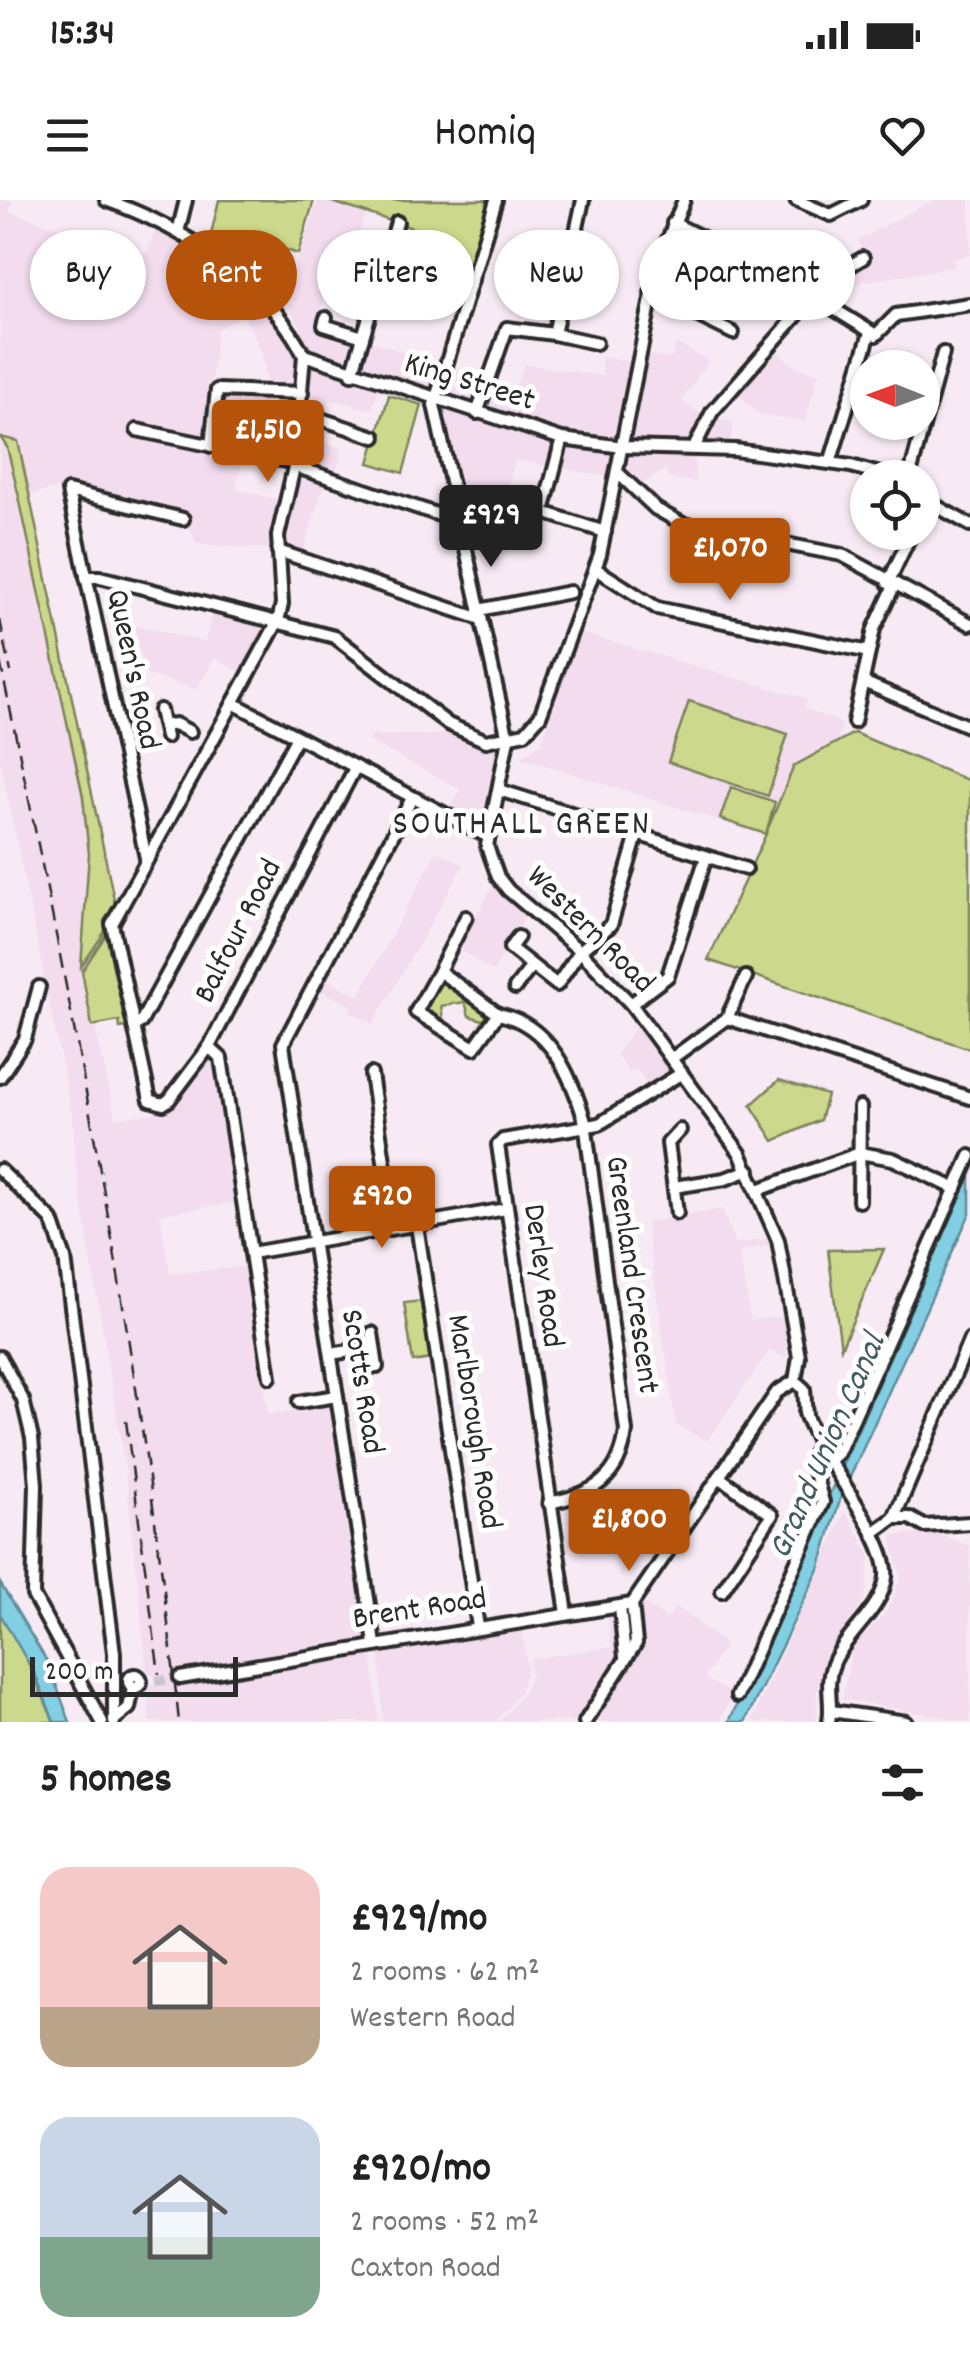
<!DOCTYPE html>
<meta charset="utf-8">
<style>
body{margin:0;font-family:Dekko,sans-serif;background:#f6f6f6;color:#222;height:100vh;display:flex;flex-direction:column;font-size:38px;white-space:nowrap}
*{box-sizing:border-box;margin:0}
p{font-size:32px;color:#767676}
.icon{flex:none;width:55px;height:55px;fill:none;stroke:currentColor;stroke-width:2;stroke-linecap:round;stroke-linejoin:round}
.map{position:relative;height:1522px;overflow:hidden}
.details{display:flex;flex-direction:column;background:#fff;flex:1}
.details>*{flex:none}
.banner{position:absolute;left:30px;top:30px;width:910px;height:90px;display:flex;gap:20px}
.needle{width:65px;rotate:271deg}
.controls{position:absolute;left:850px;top:150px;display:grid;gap:20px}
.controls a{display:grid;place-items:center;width:90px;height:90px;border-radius:50%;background:#fff;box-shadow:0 2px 8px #0004;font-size:50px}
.scale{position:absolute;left:30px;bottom:25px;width:208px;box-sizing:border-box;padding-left:10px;border:5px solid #2b2b2b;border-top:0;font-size:28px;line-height:35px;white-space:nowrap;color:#2b2b2b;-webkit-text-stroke:8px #fff;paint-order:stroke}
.price{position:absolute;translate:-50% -85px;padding:0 22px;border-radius:10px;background:#b45309;color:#fff;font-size:32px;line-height:65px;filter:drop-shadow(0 2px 5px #0008)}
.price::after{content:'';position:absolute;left:50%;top:60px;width:30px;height:22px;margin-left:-15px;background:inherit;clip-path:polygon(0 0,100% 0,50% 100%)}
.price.selected{background:#222;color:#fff}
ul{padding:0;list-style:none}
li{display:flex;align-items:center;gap:30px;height:250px;padding:0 40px}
li span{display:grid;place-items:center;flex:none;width:280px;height:200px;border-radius:30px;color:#555}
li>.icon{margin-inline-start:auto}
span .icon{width:120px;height:120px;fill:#fffc;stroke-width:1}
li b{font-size:42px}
h2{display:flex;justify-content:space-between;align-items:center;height:120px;padding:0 40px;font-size:42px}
.tag{padding:0 35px;border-radius:45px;background:#fff;box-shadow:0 2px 8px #0004;font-size:35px;line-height:90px}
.tag.selected{background:#b45309;color:#fff}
.status{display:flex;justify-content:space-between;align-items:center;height:70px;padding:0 50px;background:#fff;direction:ltr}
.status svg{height:28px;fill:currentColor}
header{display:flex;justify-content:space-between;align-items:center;height:130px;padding:0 40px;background:#fff;font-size:45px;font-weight:600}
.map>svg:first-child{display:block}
.built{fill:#f2dcee;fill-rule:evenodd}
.green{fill:#ccd98c;stroke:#7c825c;stroke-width:2.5}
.water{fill:#82cee2;stroke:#5f8d99;stroke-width:2.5}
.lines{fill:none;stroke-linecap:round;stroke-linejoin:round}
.minor-tunnel{stroke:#cec4cd;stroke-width:10;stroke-dasharray:10 5;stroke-linecap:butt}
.minor-casing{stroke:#2b2b2b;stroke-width:18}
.minor{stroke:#fff;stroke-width:10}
.rail{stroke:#2b2b2b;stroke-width:2.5;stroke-dasharray:15 8;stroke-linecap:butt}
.labels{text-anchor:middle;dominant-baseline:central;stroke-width:10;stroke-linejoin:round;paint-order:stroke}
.street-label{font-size:32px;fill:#2b2b2b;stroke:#fff}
.neighbourhood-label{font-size:35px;letter-spacing:2.5px;fill:#2b2b2b;stroke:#fff}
.water-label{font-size:35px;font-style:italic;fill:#455c62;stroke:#fff}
</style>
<div class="status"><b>15:34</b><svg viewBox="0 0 49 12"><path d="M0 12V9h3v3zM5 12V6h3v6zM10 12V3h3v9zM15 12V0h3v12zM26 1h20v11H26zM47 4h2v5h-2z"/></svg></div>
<header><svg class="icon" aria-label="menu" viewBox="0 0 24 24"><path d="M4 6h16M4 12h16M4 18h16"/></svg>Homiq<svg class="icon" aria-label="heart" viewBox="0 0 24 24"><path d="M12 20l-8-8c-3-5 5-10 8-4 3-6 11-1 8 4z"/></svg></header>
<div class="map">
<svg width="970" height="1522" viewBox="0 0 970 1522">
<rect width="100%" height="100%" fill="#f7eaf5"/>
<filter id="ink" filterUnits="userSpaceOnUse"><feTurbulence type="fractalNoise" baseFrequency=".01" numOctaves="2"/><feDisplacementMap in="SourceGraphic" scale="20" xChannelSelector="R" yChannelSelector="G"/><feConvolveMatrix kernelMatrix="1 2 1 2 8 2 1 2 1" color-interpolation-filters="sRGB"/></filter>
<g filter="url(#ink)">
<g class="built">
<path d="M0,0H12L9,11L90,38L99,64L118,70L135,48L143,59L157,28L260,101L286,136L301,126L284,102L318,0L366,12L354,51L380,59L377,68L351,61L347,74L331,70L318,121L329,132L358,137L515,189L524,164L603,176L601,157L638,162L641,154L671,159L676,143L709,161L682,200L704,217L733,222L730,249L695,250V283L667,277V268L644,283L515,260L501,312L465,318L441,214L435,201L380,184L372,210L330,199L325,220L332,222L325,243L342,248L334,281L326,279L300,361L283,357L280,333L298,262L244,251L236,289L280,300L271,349L197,344L180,309L78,284L29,295L17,239L0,234ZM243,114L262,153L268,187L210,192L217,130Z"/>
<path d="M934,0H970V55L953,59L954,67L855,83L850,68L867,59L858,40Z"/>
<path d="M778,152L794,166L819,173L805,221L760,215L738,194Z"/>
<path d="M0,242L7,247L19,297L83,597L89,654L81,767L116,918L161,912L208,851L219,861L241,1002L160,1014L170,1074L251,1066L268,1178L263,1179L268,1214L334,1206L367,1440L186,1472L371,1451L379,1522H150L147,1486L156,1484L155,1476L147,1471L125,1268L75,960L74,925L0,559Z"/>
<path d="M213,411L266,424L242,472L214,458L197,490L145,474L134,425L205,442Z"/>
<path d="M579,432L807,499L805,508L842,524L835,545L794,566L766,636L520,557L541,544Z"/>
<path d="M454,534L511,554L488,631L449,612L460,589L369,541L370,536Z"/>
<path d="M437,651L464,665L373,824L350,811L352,806L316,788L322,777L359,796Z"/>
<path d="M493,685L526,715L493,772L458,748Z"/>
<path d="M638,823L673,871L648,887L638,869L629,873L616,854Z"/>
<path d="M722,1009L735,1044L769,1038L771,1045L739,1052L751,1120L784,1116L786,1157L769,1151L707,1241L676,1225L646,1022Z"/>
<path d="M845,1311L870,1355L866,1396L830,1455L817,1492V1522H751Z"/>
<path d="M935,1333L970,1346V1522L842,1499L852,1449L887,1411L901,1378L891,1335Z"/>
<path d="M640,1400L667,1420L676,1406L725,1444L705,1478L733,1495L719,1522H499L523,1493L531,1475L530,1459L611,1447L606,1406Z"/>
<path d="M522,1431L527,1468L520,1492L496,1522H383L379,1451Z"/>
</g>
<g class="green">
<path d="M219,0H314L298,54L271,45L258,80L248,73L251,67L237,57L233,61L209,43Z"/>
<path d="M326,0H488L461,89L413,74L425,32Z"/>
<path d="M389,195L422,205L403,273L369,263Z"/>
<path d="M0,237L18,241L115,704L104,721L106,730L81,767L89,654L83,597L19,297L7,247Z"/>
<path d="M689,501L788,534L768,596L668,562Z"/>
<path d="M854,533L970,581V849L708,760L766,634L720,619L731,587L775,602L766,633L794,566Z"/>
<path d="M107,733L126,827L120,828L119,821L92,826L82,771Z"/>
<path d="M441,777L491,816L489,822L469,816L465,802L441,806L445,831L428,810L432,790Z"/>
<path d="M779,880L827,895L820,920L774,941L751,905Z"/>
<path d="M884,1049L841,1148L828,1050Z"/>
<path d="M422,1101L431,1159L413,1162L404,1103Z"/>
<path d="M0,1412L25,1455L54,1522H0Z"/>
</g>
<g class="water">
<path d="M970,976V1013L841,1297L819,1369L745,1522H729Z"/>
<path d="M0,1383L48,1463L70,1522H54L36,1476L0,1414Z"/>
</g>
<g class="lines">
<path class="minor-tunnel" d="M156,1481L180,1478"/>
<defs>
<g id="minor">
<path d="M106,0C185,28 265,80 304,155"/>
<path d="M496,0L434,205L508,539L487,646L498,677L508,690L580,751L631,804L740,953L778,1040L799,1157L795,1181L804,1189L806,1216"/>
<path d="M796,0L831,15L861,0"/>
<path d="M673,23L784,78L876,135L896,115L970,104"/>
<path d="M178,32L186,0"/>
<path d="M651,93L733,133"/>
<path d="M820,101L841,71L863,58"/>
<path d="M326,118L324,125L363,137"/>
<path d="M554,134L596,143"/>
<path d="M304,155L295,263L278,336L282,404L278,421L112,724L150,900L163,904L169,900L209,847L354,570"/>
<path d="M304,155L562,239L623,247L735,250L851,266L894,278"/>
<path d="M352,174L397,22"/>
<path d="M300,212L375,237"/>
<path d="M477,213L507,128L554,134L583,0"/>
<path d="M137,230L295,263"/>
<path d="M562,239L543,312L605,332"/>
<path d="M211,246L217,190L302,193"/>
<path d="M694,248L712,212L813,97"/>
<path d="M830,263L870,133"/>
<path d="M294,266L460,322"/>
<path d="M618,273L656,309L683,324L842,355L970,424"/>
<path d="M909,278L943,153"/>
<path d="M922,298L970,325"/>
<path d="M278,351L481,419"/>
<path d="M596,369L657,408L869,452"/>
<path d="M86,377H100L335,437L448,524L486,541L525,533L540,516L600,355L658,64L684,0"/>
<path d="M888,383L912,332"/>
<path d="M479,410L570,392"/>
<path d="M863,482L970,527"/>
<path d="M233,503L487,636"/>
<path d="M160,510L166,537"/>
<path d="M854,522L874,429L894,386"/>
<path d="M164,526L175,524L190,532"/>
<path d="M499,590L746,669"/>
<path d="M146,658L68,291L183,319"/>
<path d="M518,737L510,748L557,785L580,751L611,725L637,635"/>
<path d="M439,771L498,814L474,848L416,812Z"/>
<path d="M439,771L466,717"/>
<path d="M515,788L532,766"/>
<path d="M631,804L668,776L706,657"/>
<path d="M498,814C550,824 572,877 585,922L626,1231C620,1278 594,1294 549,1303"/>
<path d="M727,818L970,898"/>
<path d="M134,826L141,822L296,539"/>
<path d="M209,847L221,858L270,1177"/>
<path d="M671,859L727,818L746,777"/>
<path d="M371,874L394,1028"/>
<path d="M0,877L25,839L39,787"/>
<path d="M0,970L52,1020L65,1058L114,1453V1522"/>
<path d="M674,987L725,979L749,970"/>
<path d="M758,990L860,953L893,959L956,989"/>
<path d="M859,1001L860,907"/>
<path d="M677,1013L668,943L680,930"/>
<path d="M417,1025L478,1427"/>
<path d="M251,1053L506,1009"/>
<path d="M372,1133L377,1167"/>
<path d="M331,1154L374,1147"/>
<path d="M0,1157L23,1200L32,1238L36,1285L33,1395L102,1522"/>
<path d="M299,1202L337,1196"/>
<path d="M805,1213C820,1259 890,1338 886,1377C882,1410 847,1432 834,1462C824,1484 833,1501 829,1522"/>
<path d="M827,1263L838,1253L970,956"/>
<path d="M719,1277L772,1315L722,1391"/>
<path d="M894,1318H910L924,1326L970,1323"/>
<path d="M873,1333L894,1318L970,1139"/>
<path d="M620,1407L625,1457"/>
<path d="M567,1414L498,945L503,940L599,924L682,873"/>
<path d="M375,1444L283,844L411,600"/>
<circle cx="135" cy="1481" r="6"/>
<path d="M180,1478L632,1404L777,1192L795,1181"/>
<path d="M737,1496L823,1302L811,1260L817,1248"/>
<path d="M831,1511L906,1522"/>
<path d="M114,1520L129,1508L133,1488"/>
<path d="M585,1522L636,1443L632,1404"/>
</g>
</defs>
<use href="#minor" class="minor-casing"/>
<use href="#minor" class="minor"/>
<g class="rail">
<path d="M0,420L11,472"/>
<path d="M0,461C74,811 142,1166 179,1522"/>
<path d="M126,1221L159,1474"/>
</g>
</g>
</g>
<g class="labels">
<g class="street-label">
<text transform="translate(469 184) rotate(17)">King Street</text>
<text transform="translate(131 470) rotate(78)">Queen's Road</text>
<text transform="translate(589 731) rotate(45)">Western Road</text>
<text transform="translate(240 732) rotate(-63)">Balfour Road</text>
<text transform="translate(630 1075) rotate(82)">Greenland Crescent</text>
<text transform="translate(541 1076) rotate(82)">Derley Road</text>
<text transform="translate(360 1182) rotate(81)">Scotts Road</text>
<text transform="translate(472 1222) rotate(81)">Marlborough Road</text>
<text transform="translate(420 1411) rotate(-9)">Brent Road</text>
</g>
<g class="neighbourhood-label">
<text x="522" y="626">SOUTHALL GREEN</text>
</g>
<g class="water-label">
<text transform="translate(829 1247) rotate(-66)">Grand Union Canal</text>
</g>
</g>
</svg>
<div class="controls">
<a><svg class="needle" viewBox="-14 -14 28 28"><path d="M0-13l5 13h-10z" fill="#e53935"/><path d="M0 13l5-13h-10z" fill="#767676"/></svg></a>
<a><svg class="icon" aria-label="locate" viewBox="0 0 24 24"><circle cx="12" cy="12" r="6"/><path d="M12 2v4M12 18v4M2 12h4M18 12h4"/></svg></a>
</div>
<div class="scale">200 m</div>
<b class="price" style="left:268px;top:285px">£1,510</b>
<b class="price selected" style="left:491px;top:370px">£929</b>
<b class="price" style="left:730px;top:403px">£1,070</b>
<b class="price" style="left:382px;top:1051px">£920</b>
<b class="price" style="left:629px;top:1374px">£1,800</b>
<div class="banner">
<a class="tag">Buy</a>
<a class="tag selected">Rent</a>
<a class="tag">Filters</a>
<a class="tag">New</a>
<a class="tag">Apartment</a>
</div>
</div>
<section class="details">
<h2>5 homes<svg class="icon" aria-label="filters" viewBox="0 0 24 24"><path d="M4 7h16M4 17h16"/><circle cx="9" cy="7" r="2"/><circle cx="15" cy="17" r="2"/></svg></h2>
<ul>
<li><span style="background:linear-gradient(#f6c9c9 70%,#b9a48a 0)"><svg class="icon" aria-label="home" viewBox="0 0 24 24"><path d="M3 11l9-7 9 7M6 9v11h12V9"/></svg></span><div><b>£929/mo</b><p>2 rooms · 62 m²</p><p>Western Road</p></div></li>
<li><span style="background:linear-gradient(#c9d6e8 60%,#7fa58c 0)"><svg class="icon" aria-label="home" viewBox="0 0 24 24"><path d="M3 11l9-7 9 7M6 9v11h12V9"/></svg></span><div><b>£920/mo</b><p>2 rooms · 52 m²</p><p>Caxton Road</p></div></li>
</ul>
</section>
